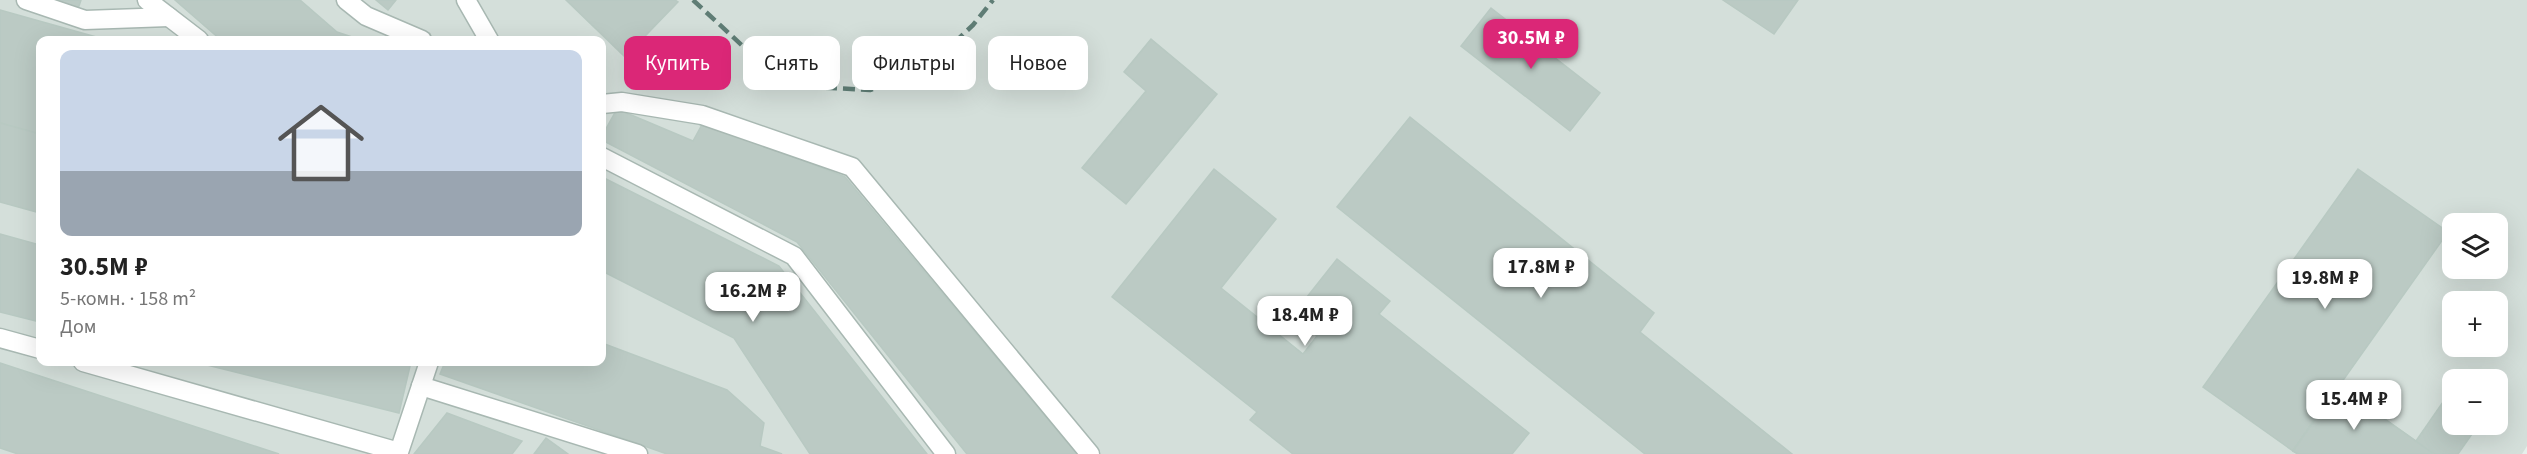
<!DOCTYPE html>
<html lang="ru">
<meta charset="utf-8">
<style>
body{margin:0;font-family:"Source Sans 3",sans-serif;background:#f2f2f2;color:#222;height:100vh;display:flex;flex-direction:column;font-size:22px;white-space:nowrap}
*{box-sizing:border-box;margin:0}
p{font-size:20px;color:#767676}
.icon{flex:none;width:33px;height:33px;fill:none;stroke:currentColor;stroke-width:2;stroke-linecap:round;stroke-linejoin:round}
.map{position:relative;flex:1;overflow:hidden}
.side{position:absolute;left:36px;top:36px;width:570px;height:330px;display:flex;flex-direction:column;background:#fff;border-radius:12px;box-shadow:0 6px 24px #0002}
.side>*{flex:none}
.hud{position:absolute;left:624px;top:36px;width:570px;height:54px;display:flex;gap:12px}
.fabs{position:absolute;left:2442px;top:213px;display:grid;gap:12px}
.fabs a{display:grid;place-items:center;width:66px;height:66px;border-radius:12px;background:#fff;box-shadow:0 6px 24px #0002;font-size:30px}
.price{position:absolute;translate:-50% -51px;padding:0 14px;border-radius:12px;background:#fff;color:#222;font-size:20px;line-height:39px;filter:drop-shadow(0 2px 3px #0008)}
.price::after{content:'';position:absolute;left:50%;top:36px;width:18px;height:14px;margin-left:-9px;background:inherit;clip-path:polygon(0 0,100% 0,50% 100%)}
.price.current{background:#db2777;color:#fff}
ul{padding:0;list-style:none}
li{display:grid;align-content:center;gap:12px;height:318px;padding:0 24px}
li span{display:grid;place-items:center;height:186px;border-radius:12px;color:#555}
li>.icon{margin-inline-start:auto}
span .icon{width:108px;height:108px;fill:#fffc;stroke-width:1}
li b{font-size:26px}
.pill{padding:0 21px;border-radius:12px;background:#fff;box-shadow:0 6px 24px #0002;font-size:21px;line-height:54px}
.pill.current{background:#db2777;color:#fff}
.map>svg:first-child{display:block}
.built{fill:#d4dfda;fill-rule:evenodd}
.building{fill:#bbcac4;stroke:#b8c9c2;stroke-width:1.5}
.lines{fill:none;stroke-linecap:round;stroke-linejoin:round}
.service-casing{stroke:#a8b8b2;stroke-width:21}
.service{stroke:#fff;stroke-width:18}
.rail{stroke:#5f7d75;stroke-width:4.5;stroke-dasharray:12 6;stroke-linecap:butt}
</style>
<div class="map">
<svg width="2527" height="454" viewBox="0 0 2527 454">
<rect width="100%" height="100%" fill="#e6efeb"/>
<path class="built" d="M0,0H2527V446L2522,454H0ZM40,40H602V362H40ZM2452,224H2498V268H2452ZM2452,302H2498V346H2452ZM2452,380H2498V424H2452Z"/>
<g class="building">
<path d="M54,0H81L78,9Z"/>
<path d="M175,0H300L337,32L361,40H221Z"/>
<path d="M376,0H396L388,10Z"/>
<path d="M566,0H675L678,2L625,57Z"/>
<path d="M1723,0H1798L1774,34Z"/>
<path d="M1491,8L1600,93L1570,131L1461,46Z"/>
<path d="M0,10L107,40H40V134L0,123Z"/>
<path d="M1151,39L1217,94L1126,204L1082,168L1146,91L1124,72Z"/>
<path d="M617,109L693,141L704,121L845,177L1077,454H967L797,242L602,140V136Z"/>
<path d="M1410,117L1654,313L1640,332L1792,454H1645L1337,207Z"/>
<path d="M0,123L40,134V213L0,202Z"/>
<path d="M1214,169L1276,219L1221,288L1303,354L1317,336L1292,316L1337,259L1390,301L1379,314L1529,433L1512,454H1293L1250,420L1257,412L1112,297Z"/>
<path d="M2358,169L2448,232L2293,451L2203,387Z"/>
<path d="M602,177L779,266L927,454H810L734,338L602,271Z"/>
<path d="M0,234L40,245V322L0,312Z"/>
<path d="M602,343L727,390L764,423L760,446L782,454H667L440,374L445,362H602Z"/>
<path d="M195,362H411L399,413Z"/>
<path d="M0,363L279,454H18L0,448Z"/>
<path d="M2338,386L2416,441L2445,399L2452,405V424H2479L2458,454H2298L2293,451Z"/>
<path d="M2338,386L2434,454H2298L2293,451Z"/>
<path d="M447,413L522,441L512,454H414Z"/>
<path d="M546,438L568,454H534Z"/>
</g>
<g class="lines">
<defs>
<g id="service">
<path d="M26,0L85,20L169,17"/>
<path d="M147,0L199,40"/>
<path d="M346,0L366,16L422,40"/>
<path d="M466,0L489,40"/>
<path d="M602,104L622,102L702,115L852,167L1090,454"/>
<path d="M602,157L794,256L946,454"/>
<path d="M0,338L40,349"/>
<path d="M83,362L399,452L429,362"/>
<path d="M421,386L638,454"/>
</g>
</defs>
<use href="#service" class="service-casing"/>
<use href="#service" class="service"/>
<path class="rail" d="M693,0L760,62L812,87L870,90L923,72L973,25L993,0"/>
</g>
</svg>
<div class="fabs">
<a><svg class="icon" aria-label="layers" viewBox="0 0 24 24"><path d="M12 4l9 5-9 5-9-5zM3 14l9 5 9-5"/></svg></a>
<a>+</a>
<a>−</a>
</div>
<b class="price current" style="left:1531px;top:70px">30.5M ₽</b>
<b class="price" style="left:1541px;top:299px">17.8M ₽</b>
<b class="price" style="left:2325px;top:310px">19.8M ₽</b>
<b class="price" style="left:753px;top:323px">16.2M ₽</b>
<b class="price" style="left:1305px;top:347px">18.4M ₽</b>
<b class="price" style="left:2354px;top:431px">15.4M ₽</b>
<div class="hud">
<a class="pill current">Купить</a>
<a class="pill">Снять</a>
<a class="pill">Фильтры</a>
<a class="pill">Новое</a>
</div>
<section class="side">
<ul>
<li><span style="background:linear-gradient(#c9d6e8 65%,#9aa5b1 0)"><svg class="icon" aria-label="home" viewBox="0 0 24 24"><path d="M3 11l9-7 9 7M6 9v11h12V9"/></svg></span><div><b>30.5M ₽</b><p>5-комн. · 158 m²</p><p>Дом</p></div></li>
</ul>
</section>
</div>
